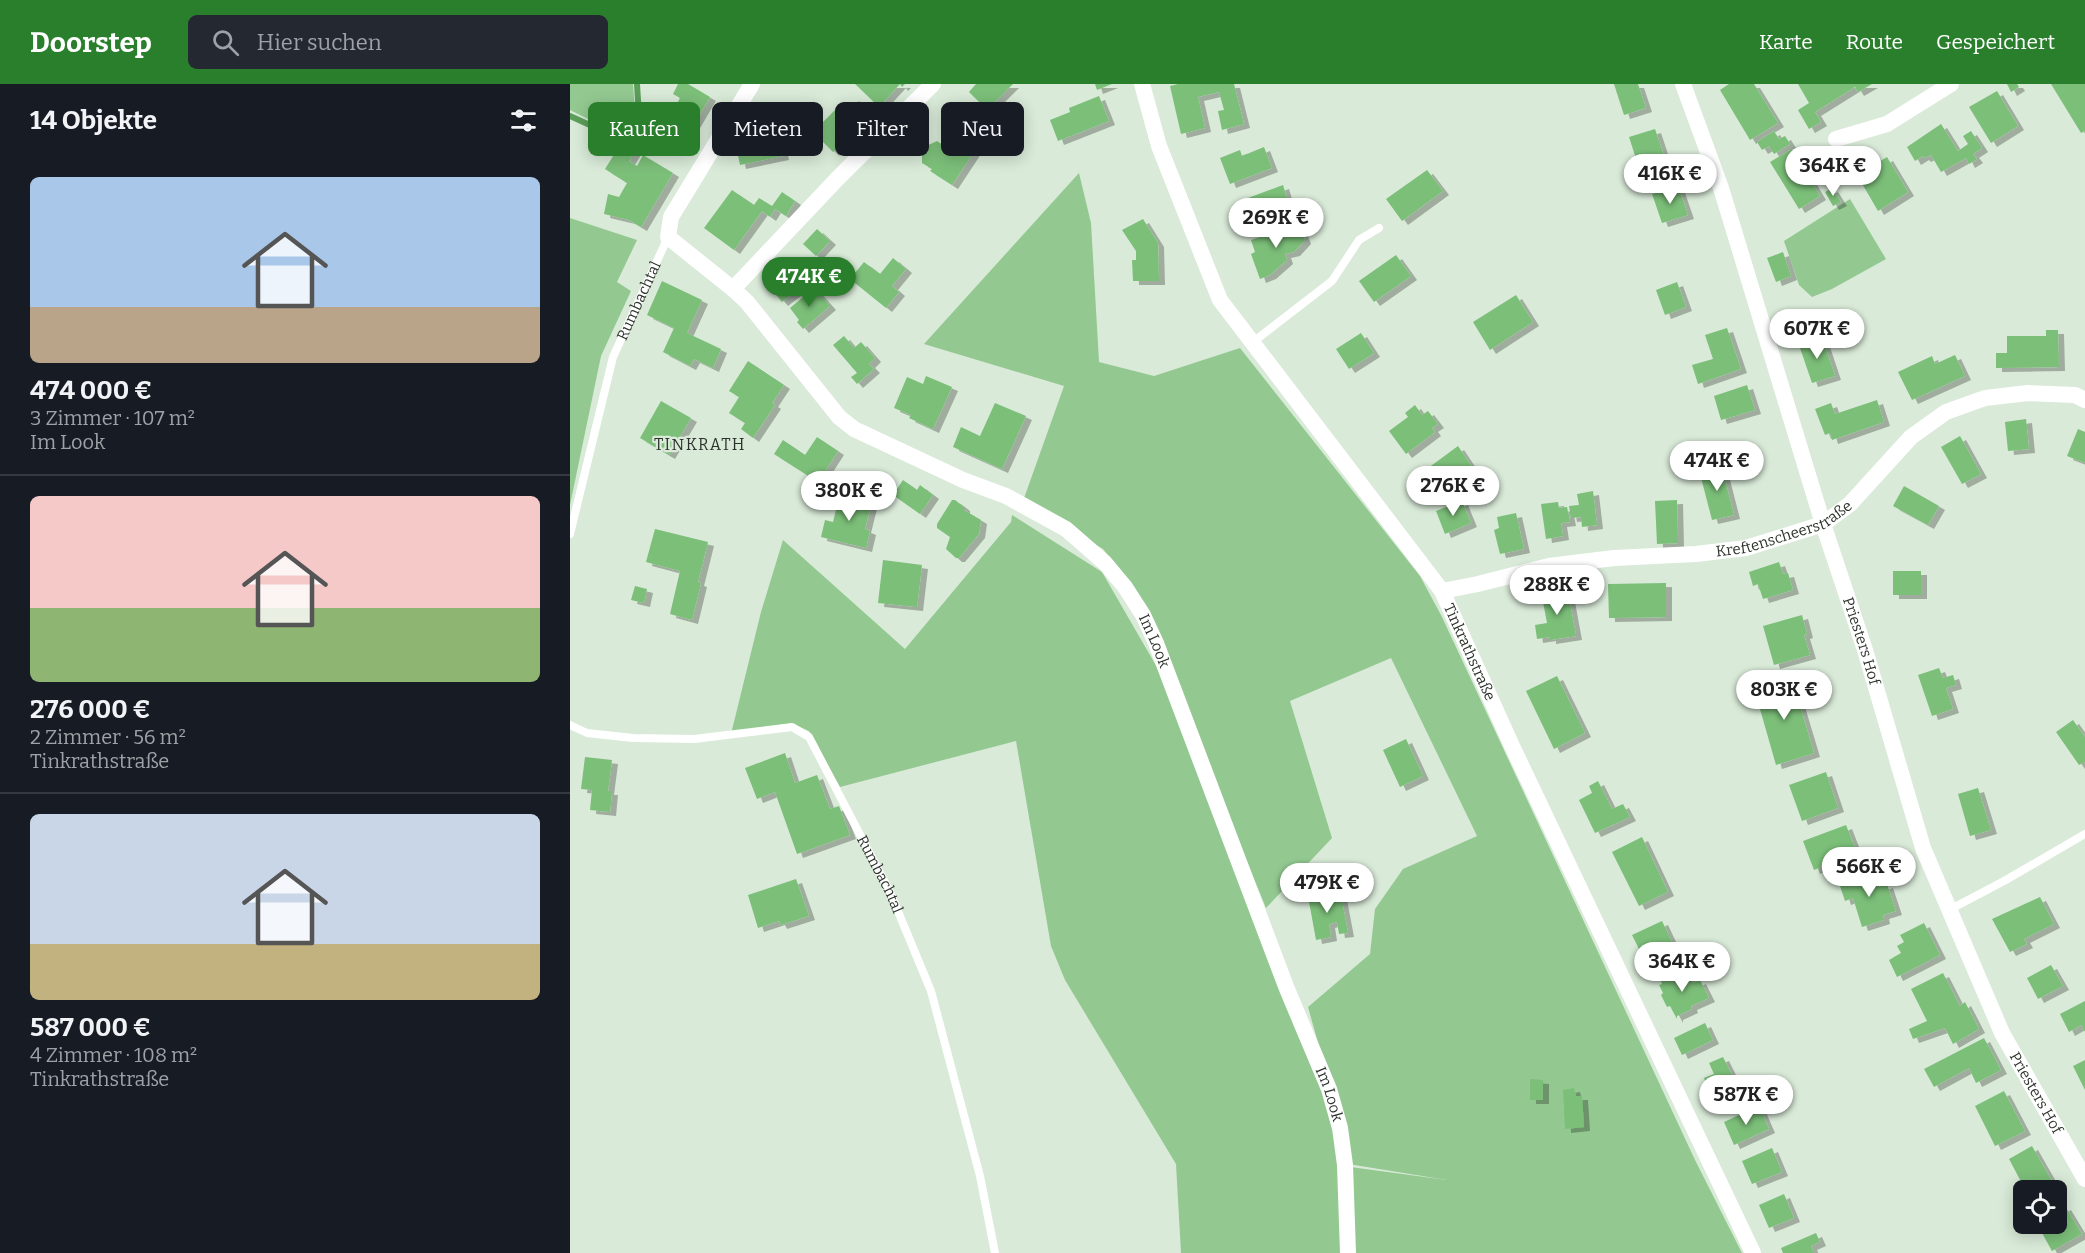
<!DOCTYPE html>
<html lang="de">
<meta charset="utf-8">
<style>
body{margin:0;font-family:Bitter,serif;background:#242831;color:#f1f3f6;height:100vh;display:flex;flex-direction:column;font-size:22px;white-space:nowrap}
*{box-sizing:border-box;margin:0}
p{font-size:20px;color:#9ea1a6}
.icon{flex:none;width:33px;height:33px;fill:none;stroke:currentColor;stroke-width:2;stroke-linecap:round;stroke-linejoin:round}
.map{position:relative;flex:1;overflow:hidden}
.sheet{display:flex;flex-direction:column;background:#171b24;width:570px}
.sheet>*{flex:none}
.top-card{position:absolute;left:18px;top:18px;width:570px;height:54px;display:flex;gap:12px}
.fabs{position:absolute;left:1443px;top:1096px;display:grid;gap:12px}
.fabs a{display:grid;place-items:center;width:54px;height:54px;border-radius:9px;background:#171b24;box-shadow:0 3px 15px #0003;font-size:30px}
.price{position:absolute;translate:-50% -51px;padding:0 14px;border-radius:21px;background:#fff;color:#222;font-size:20px;line-height:39px;filter:drop-shadow(0 2px 3px #0008)}
.price::after{content:'';position:absolute;left:50%;top:36px;width:18px;height:14px;margin-left:-9px;background:inherit;clip-path:polygon(0 0,100% 0,50% 100%)}
.price.on{background:#297f2c;color:#fff}
ul{padding:0;list-style:none}
li{display:grid;align-content:center;gap:12px;height:318px;padding:0 30px}
li+li{border-top:2px solid #363941}
li span{display:grid;place-items:center;height:186px;border-radius:9px;color:#555}
li>.icon{margin-inline-start:auto}
span .icon{width:108px;height:108px;fill:#fffc;stroke-width:1}
li b{font-size:26px}
h2{display:flex;justify-content:space-between;align-items:center;height:72px;padding:0 30px;font-size:26px}
.tag{padding:0 21px;border-radius:9px;background:#171b24;box-shadow:0 3px 15px #0003;font-size:21px;line-height:54px}
.tag.on{background:#297f2c;color:#fff}
header{display:flex;align-items:center;gap:36px;box-sizing:border-box;height:84px;padding:0 30px;background:#297f2c;color:#fff}
header strong{font-size:28px}
nav{display:flex;gap:33px;margin-inline-start:auto;font-size:21px}
.search{width:420px;height:54px;background:#242831;display:flex;align-items:center;gap:15px;box-sizing:border-box;padding:0 21px;border-radius:9px;color:#9ea1a6;font-size:22px}
main{display:flex;flex:1;min-height:0}
.map>svg:first-child{display:block}
.green{fill:#93c991}
.lines{fill:none;stroke-linecap:round;stroke-linejoin:round}
.stream{stroke:#5b9e5a;stroke-width:6}
.building{fill:#7bbf79;filter:url(#shadow)}
.lane{stroke:#fff;stroke-width:8}
.street{stroke:#fff;stroke-width:16}
.labels{text-anchor:middle;dominant-baseline:central;stroke-width:4.5;stroke-linejoin:round;paint-order:stroke}
.street-label{font-size:15px;fill:#2d332c;stroke:#d9ead8}
.neighbourhood-label{font-size:16px;letter-spacing:1.5px;fill:#2d332c;stroke:#d9ead8}
</style>
<header>
<strong>Doorstep</strong>
<div class="search"><svg class="icon" aria-label="search" viewBox="0 0 24 24"><circle cx="10" cy="10" r="6"/><path d="M15 15l6 6"/></svg>Hier suchen</div>
<nav><a>Karte</a><a>Route</a><a>Gespeichert</a></nav>
</header>
<main>
<section class="sheet">
<h2>14 Objekte<svg class="icon" aria-label="filters" viewBox="0 0 24 24"><path d="M4 7h16M4 17h16"/><circle cx="9" cy="7" r="2"/><circle cx="15" cy="17" r="2"/></svg></h2>
<ul>
<li><span style="background:linear-gradient(#a9c7e8 70%,#b9a48a 0)"><svg class="icon" aria-label="home" viewBox="0 0 24 24"><path d="M3 11l9-7 9 7M6 9v11h12V9"/></svg></span><div><b>474 000 €</b><p>3 Zimmer · 107 m²</p><p>Im Look</p></div></li>
<li><span style="background:linear-gradient(#f6c9c9 60%,#8fb573 0)"><svg class="icon" aria-label="home" viewBox="0 0 24 24"><path d="M3 11l9-7 9 7M6 9v11h12V9"/></svg></span><div><b>276 000 €</b><p>2 Zimmer · 56 m²</p><p>Tinkrathstraße</p></div></li>
<li><span style="background:linear-gradient(#c9d6e8 70%,#c2b280 0)"><svg class="icon" aria-label="home" viewBox="0 0 24 24"><path d="M3 11l9-7 9 7M6 9v11h12V9"/></svg></span><div><b>587 000 €</b><p>4 Zimmer · 108 m²</p><p>Tinkrathstraße</p></div></li>
</ul>
</section>
<div class="map">
<svg width="1515" height="1169" viewBox="0 0 1515 1169">
<defs>
<filter id="shadow"><feDropShadow dx="6" dy="4" stdDeviation="0" flood-color="#0004"/></filter>
</defs>
<rect width="100%" height="100%" fill="#d9ead8"/>
<g class="green">
<path d="M0,0H63L65,27L22,37L0,26Z"/>
<path d="M509,89L521,139L529,278L584,292L670,264L850,492L872,533L1125,1076L1172,1169H611L606,1080L495,896L481,862L446,657L270,703L239,647L223,640L161,650L191,528L213,456L335,565L441,438L442,431L532,488L588,585L758,1011L773,1082L877,1096L778,1080L761,1005L738,923L800,870L805,825L833,785L907,752L821,574L720,617L762,754L696,824L610,614L559,497L533,465L453,417L494,302L354,260Z"/>
<path d="M1280,115L1316,175L1262,205L1242,213L1229,201L1214,157Z"/>
<path d="M0,134L67,156L47,198L61,207L31,272L0,421Z"/>
</g>
<g class="lines">
<path class="stream" d="M0,32L22,42L53,38L69,33L67,0"/>
</g>
<g class="building">
<path d="M108,0H118L140,13L120,47L99,35L110,14L103,10Z"/>
<path d="M285,0H335L332,3L330,0L309,23Z"/>
<path d="M406,0H443L417,26L399,8Z"/>
<path d="M525,0H542L527,6Z"/>
<path d="M608,0H664L674,40L652,46L648,27L654,26L649,8L628,13L635,44L611,50L600,2Z"/>
<path d="M1044,0H1068L1076,24L1054,31Z"/>
<path d="M1159,0H1184L1208,39L1180,56L1150,6Z"/>
<path d="M1228,0H1302L1288,8L1285,3L1245,28L1251,38L1239,45L1228,26L1239,19Z"/>
<path d="M1437,0H1447L1449,3L1441,8Z"/>
<path d="M1481,0H1515V47L1511,49Z"/>
<path d="M1427,7L1448,42L1421,59L1399,23Z"/>
<path d="M529,12L539,37L488,57L480,36L500,28L499,24Z"/>
<path d="M289,17L302,30L279,53L285,59L279,65L273,59L263,68L243,48L273,18L281,25Z"/>
<path d="M87,32L102,41L92,57L77,48Z"/>
<path d="M1371,40L1388,67L1398,60L1393,52L1401,47L1412,64L1403,70L1407,75L1399,80L1396,74L1371,88L1361,71L1355,74L1353,72L1345,77L1337,63Z"/>
<path d="M38,44L68,62L59,77L67,82L73,71L103,89L71,143L59,136L34,130L38,110L49,113L57,99L35,85L47,66L30,56Z"/>
<path d="M1085,45L1096,78L1070,87L1059,53Z"/>
<path d="M1204,47L1209,55L1215,52L1220,60L1204,70L1199,62L1192,66L1187,58Z"/>
<path d="M397,48L411,57L382,101L360,87L362,85L352,79V64L367,57L379,65L382,60L387,63Z"/>
<path d="M208,49L213,72L170,81L165,58Z"/>
<path d="M694,63L702,84L660,100L650,74L670,66L672,72Z"/>
<path d="M1222,65L1250,112L1229,125L1200,78Z"/>
<path d="M1317,73L1338,108L1308,127L1287,91Z"/>
<path d="M857,86L873,107L832,137L816,115Z"/>
<path d="M713,101L719,121L684,133L678,114Z"/>
<path d="M1108,102L1118,131L1092,139L1082,110Z"/>
<path d="M1262,104L1271,118L1263,122L1255,108Z"/>
<path d="M162,106L184,121L189,114L202,122L212,108L225,117L216,132L205,125L200,133L192,127L164,166L134,144Z"/>
<path d="M573,135L588,159L589,197H563L562,176H566V167L552,146Z"/>
<path d="M729,140L735,156L724,168L715,170L717,176L700,191L690,195L681,170L685,168L681,156Z"/>
<path d="M247,145L260,157L246,172L233,160Z"/>
<path d="M1213,168L1221,192L1206,198L1197,174Z"/>
<path d="M826,171L841,192L804,218L789,197Z"/>
<path d="M323,174L336,185L322,202L329,208L316,224L280,195L294,178L310,190Z"/>
<path d="M222,177L238,198L212,218L198,201L213,184Z"/>
<path d="M92,197L132,216L117,249L151,265L143,284L124,275L120,282L93,268L104,244L77,231Z"/>
<path d="M1107,198L1116,223L1095,231L1086,206Z"/>
<path d="M244,204L260,222L233,245L227,238L229,236L220,224Z"/>
<path d="M946,211L963,238L920,266L903,238Z"/>
<path d="M1157,244L1171,285L1128,300L1122,281L1143,275L1135,251Z"/>
<path d="M1476,246H1488L1489,283L1426,284V269H1437V252H1476Z"/>
<path d="M791,249L804,269L779,285L766,265Z"/>
<path d="M274,252L284,264L291,258L305,274L299,280L304,285L287,300L281,293L287,289L263,261Z"/>
<path d="M1252,253L1265,292L1242,299L1229,261Z"/>
<path d="M1385,271L1395,292L1342,316L1328,288L1362,272L1365,280Z"/>
<path d="M178,277L214,301L202,319L205,321L183,354L171,345L175,339L159,329L169,313L159,307Z"/>
<path d="M356,292L382,303L363,345L339,334L341,331L324,324L337,293L353,300Z"/>
<path d="M1177,301L1185,326L1151,336L1144,312Z"/>
<path d="M1307,316L1314,338L1262,356L1260,349L1255,351L1245,325L1261,319L1265,330Z"/>
<path d="M91,317L121,334L99,371L70,354Z"/>
<path d="M425,319L456,332L432,385L383,363L391,343L410,352Z"/>
<path d="M845,321L852,331L858,327L868,340L862,344L865,348L836,370L819,347L838,333L835,329Z"/>
<path d="M1456,335L1459,365L1438,367L1435,338Z"/>
<path d="M1508,345L1515,348V379L1497,372Z"/>
<path d="M1390,352L1411,390L1392,400L1371,363Z"/>
<path d="M247,353L268,367L248,398L204,370L213,356L235,371Z"/>
<path d="M888,362L902,383L864,410L850,390Z"/>
<path d="M1151,380L1164,431L1142,436L1129,386Z"/>
<path d="M333,396L347,406L350,401L363,411L350,430L323,411Z"/>
<path d="M1334,402L1369,422L1358,441L1323,422Z"/>
<path d="M1023,407L1027,441L1012,443L1011,433L1001,434L999,422L1009,421L1007,410Z"/>
<path d="M270,410L302,417L295,445L300,447L296,464L251,453L255,436L263,438Z"/>
<path d="M382,416H385L394,423V426L411,436L409,450L389,474H386L376,465L380,453L367,444V440Z"/>
<path d="M1107,416L1108,459L1087,460L1085,417Z"/>
<path d="M892,417L901,439L875,450L866,427Z"/>
<path d="M988,418L989,424L997,423L1000,438L991,439L993,452L976,455L971,420Z"/>
<path d="M946,429L954,465L930,470L924,446L929,444L927,433Z"/>
<path d="M85,445L138,458L128,498L131,499L122,536L100,530L110,487L76,478Z"/>
<path d="M313,476L352,481L347,523L308,519Z"/>
<path d="M1209,478L1213,490L1218,489L1223,506L1193,515L1188,500L1183,502L1179,488Z"/>
<rect x="1323" y="487" width="28" height="24"/>
<path d="M1096,499V533L1039,534L1038,500Z"/>
<path d="M65,502L77,505L74,519L61,516Z"/>
<path d="M997,503L1006,552L980,556V553L967,555L965,541L977,539L971,507Z"/>
<path d="M1232,531L1237,550L1234,551L1240,571L1204,581L1193,542Z"/>
<path d="M1369,584L1373,594L1383,591L1386,601L1376,604L1383,625L1362,632L1348,591Z"/>
<path d="M987,592L1015,649L984,665L956,607Z"/>
<path d="M1221,592L1244,669L1206,681L1184,604Z"/>
<path d="M1503,636L1515,653V678L1509,681L1486,648Z"/>
<path d="M836,655L853,692L830,703L813,666Z"/>
<path d="M215,669L225,699L247,691L260,725L269,722L280,751L227,770L205,708L187,715L175,684Z"/>
<path d="M15,673L42,676L38,707H42L40,728L20,726L22,706L11,705Z"/>
<path d="M1256,688L1268,724L1232,737L1219,701Z"/>
<path d="M1028,697L1042,725L1053,720L1060,733L1025,749L1009,716L1022,709L1019,702Z"/>
<path d="M1408,704L1421,746L1400,752L1388,710Z"/>
<path d="M1276,741L1287,769L1244,786L1233,757Z"/>
<path d="M1072,753L1098,808L1069,822L1042,768Z"/>
<path d="M1304,786L1309,803L1317,800L1326,827L1313,831L1314,836L1292,843L1283,814L1275,817L1270,802L1279,799L1277,794Z"/>
<path d="M226,795L239,832L211,841L209,837L188,844L178,811Z"/>
<path d="M770,806L778,849L769,850L767,838L759,840L761,853L746,856L738,812Z"/>
<path d="M1470,813L1484,840L1454,855L1457,860L1440,868L1422,835Z"/>
<path d="M1092,837L1102,858L1073,873L1062,851Z"/>
<path d="M1354,839L1370,871L1327,893L1319,876L1331,869L1327,862L1334,858L1330,851Z"/>
<path d="M1481,881L1493,902L1468,915L1457,894Z"/>
<path d="M1118,887L1123,899L1130,896L1139,914L1121,922L1122,925L1107,932V935L1100,922L1097,923L1091,911L1093,909L1089,901L1092,900L1091,897Z"/>
<path d="M1373,889L1390,922L1395,918L1409,945L1383,960L1375,944L1343,955L1339,945L1357,937L1341,905Z"/>
<path d="M1515,917V948L1511,941L1499,948L1490,930Z"/>
<path d="M1135,939L1143,956L1112,971L1104,954Z"/>
<path d="M1414,954L1431,986L1406,999L1399,984L1364,1003L1354,985Z"/>
<path d="M1153,973L1168,1003L1143,1015L1134,994L1144,990L1139,979Z"/>
<path d="M1515,976V1006L1503,982Z"/>
<path d="M960,995L973,996V1016H960Z"/>
<path d="M1004,1004L1006,1012H1012L1014,1043L995,1045L993,1006Z"/>
<path d="M1434,1007L1455,1047L1425,1062L1405,1022Z"/>
<path d="M1189,1022L1199,1045L1164,1061L1154,1038Z"/>
<path d="M1462,1062L1486,1104L1481,1107H1456L1439,1075Z"/>
<path d="M1202,1064L1212,1088L1182,1100L1172,1077Z"/>
<path d="M1214,1110L1224,1134L1199,1144L1189,1121Z"/>
<path d="M1495,1122L1512,1150L1482,1167L1467,1140H1486V1127Z"/>
<path d="M1246,1149L1250,1158L1241,1162L1244,1169H1213L1211,1164Z"/>
</g>
<g class="lines">
<g class="lane">
<path d="M683,258L762,197L789,156L809,144"/>
<path id="s1" d="M0,450L43,273L98,153"/>
<path id="s2" d="M0,641L17,649L63,654L124,655L222,643L239,653L320,808L361,907L410,1092L425,1169"/>
<path d="M1379,826L1434,797L1515,750"/>
</g>
<g class="street">
<path id="s3" d="M182,0L101,133L98,153L163,205L177,218L269,333L284,345L393,396L436,412L496,445L535,479L555,503L573,531L586,559L717,905L759,1005L770,1044L775,1081L778,1169"/>
<path id="s4" d="M572,0L589,62L650,216L872,507L942,662L1183,1169"/>
<path id="s5" d="M1113,0L1151,104L1253,440L1295,566L1353,764L1432,949L1515,1095"/>
<path d="M1266,55L1317,40L1381,0"/>
<path d="M163,205L268,94L363,0"/>
<path id="s6" d="M872,507L908,500L979,482L1044,474L1126,470L1176,464L1253,440L1280,420L1341,353L1376,328L1415,314L1458,309L1505,311L1515,316"/>
</g>
</g>
<g class="labels">
<g class="street-label">
<text stroke="none"><textPath href="#s1" startOffset="244">Rumbachtal</textPath></text>
<text stroke="none"><textPath href="#s6" startOffset="350">Kreftenscheerstraße</textPath></text>
<text stroke="none"><textPath href="#s3" startOffset="824">Im Look</textPath></text>
<text stroke="none"><textPath href="#s5" startOffset="585">Priesters Hof</textPath></text>
<text stroke="none"><textPath href="#s4" startOffset="663">Tinkrathstraße</textPath></text>
<text stroke="none"><textPath href="#s2" startOffset="399">Rumbachtal</textPath></text>
<text stroke="none"><textPath href="#s5" startOffset="1071">Priesters Hof</textPath></text>
<text stroke="none"><textPath href="#s3" startOffset="1310">Im Look</textPath></text>
</g>
<g class="neighbourhood-label">
<text x="130" y="360">TINKRATH</text>
</g>
</g>
</svg>
<div class="fabs">
<a><svg class="icon" aria-label="locate" viewBox="0 0 24 24"><circle cx="12" cy="12" r="6"/><path d="M12 2v4M12 18v4M2 12h4M18 12h4"/></svg></a>
</div>
<b class="price" style="left:1263px;top:113px">364K €</b>
<b class="price" style="left:1100px;top:121px">416K €</b>
<b class="price" style="left:706px;top:165px">269K €</b>
<b class="price on" style="left:239px;top:224px">474K €</b>
<b class="price" style="left:1247px;top:276px">607K €</b>
<b class="price" style="left:1147px;top:408px">474K €</b>
<b class="price" style="left:883px;top:433px">276K €</b>
<b class="price" style="left:279px;top:438px">380K €</b>
<b class="price" style="left:987px;top:532px">288K €</b>
<b class="price" style="left:1214px;top:637px">803K €</b>
<b class="price" style="left:1299px;top:814px">566K €</b>
<b class="price" style="left:757px;top:830px">479K €</b>
<b class="price" style="left:1112px;top:909px">364K €</b>
<b class="price" style="left:1176px;top:1042px">587K €</b>
<div class="top-card">
<a class="tag on">Kaufen</a>
<a class="tag">Mieten</a>
<a class="tag">Filter</a>
<a class="tag">Neu</a>
</div>
</div>
</main>
